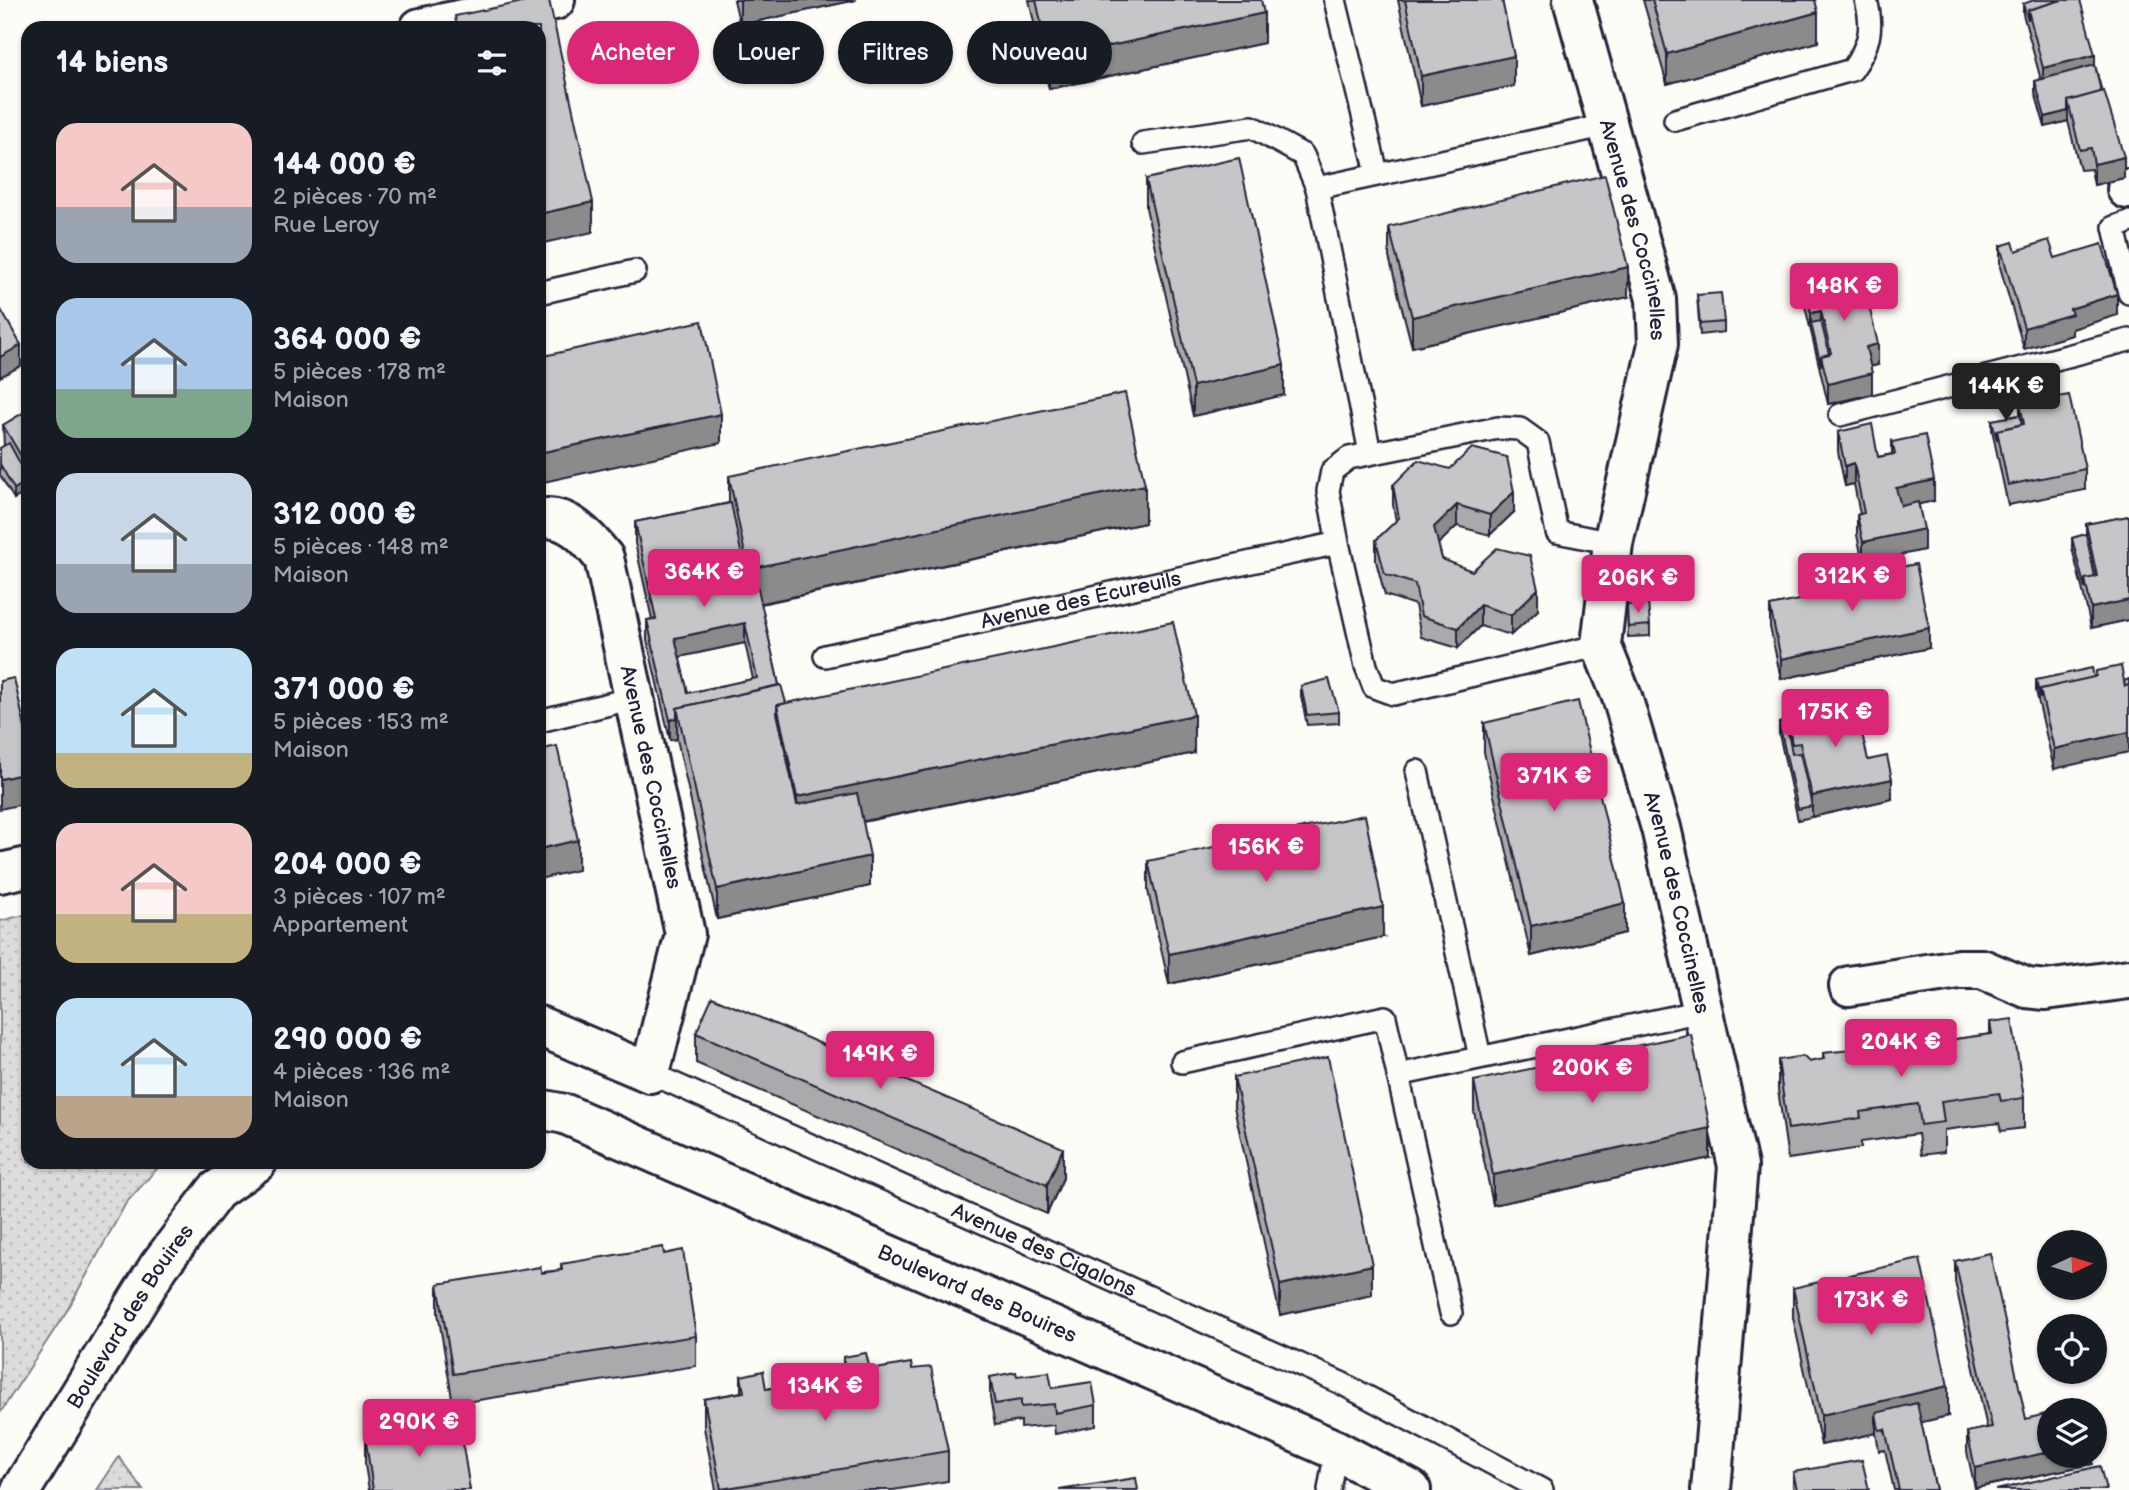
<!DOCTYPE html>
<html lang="fr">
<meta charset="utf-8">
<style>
body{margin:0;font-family:"Balsamiq Sans",sans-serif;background:#242831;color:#f1f3f6;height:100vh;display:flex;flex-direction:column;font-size:26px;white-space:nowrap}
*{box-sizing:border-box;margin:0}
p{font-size:23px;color:#9ea1a6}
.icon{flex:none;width:38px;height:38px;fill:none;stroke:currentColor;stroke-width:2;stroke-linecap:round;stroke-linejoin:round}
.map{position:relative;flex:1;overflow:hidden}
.side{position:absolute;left:21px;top:21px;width:525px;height:1148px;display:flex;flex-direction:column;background:#171b24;border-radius:21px;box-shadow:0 2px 5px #0004}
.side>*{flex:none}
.top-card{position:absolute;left:567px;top:21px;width:665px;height:63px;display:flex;gap:14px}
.needle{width:46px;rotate:86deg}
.buttons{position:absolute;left:2037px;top:1230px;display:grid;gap:14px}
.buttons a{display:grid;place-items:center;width:70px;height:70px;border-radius:50%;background:#171b24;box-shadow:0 2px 5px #0004;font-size:35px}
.price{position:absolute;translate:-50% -60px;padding:0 16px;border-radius:7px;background:#db2777;color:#fff;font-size:23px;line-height:46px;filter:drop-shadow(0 2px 4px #0008)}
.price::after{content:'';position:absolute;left:50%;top:42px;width:21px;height:16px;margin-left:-10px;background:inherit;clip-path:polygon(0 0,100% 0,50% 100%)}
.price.current{background:#222;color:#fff}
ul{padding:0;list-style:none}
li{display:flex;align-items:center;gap:21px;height:175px;padding:0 35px}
li span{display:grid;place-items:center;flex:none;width:196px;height:140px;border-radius:21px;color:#555}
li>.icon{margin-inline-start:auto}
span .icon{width:84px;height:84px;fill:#fffc;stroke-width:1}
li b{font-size:30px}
h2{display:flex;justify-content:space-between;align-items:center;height:84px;padding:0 35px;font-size:30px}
.chip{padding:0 24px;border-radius:32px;background:#171b24;box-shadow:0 2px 5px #0004;font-size:24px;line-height:63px}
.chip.current{background:#db2777;color:#fff}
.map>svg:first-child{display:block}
.grass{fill:url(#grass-dots);stroke:#807f8b;stroke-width:2}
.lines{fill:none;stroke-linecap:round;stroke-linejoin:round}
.service-casing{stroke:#22223b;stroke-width:26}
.minor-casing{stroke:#22223b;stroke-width:44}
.service{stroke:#fdfcf7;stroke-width:21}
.minor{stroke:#fdfcf7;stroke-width:38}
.wall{fill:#aaaaac;stroke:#22223b;stroke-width:2;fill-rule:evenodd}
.shaded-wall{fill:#8b8b8c;stroke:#22223b;stroke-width:2}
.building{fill:#c6c6c8;stroke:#22223b;stroke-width:2;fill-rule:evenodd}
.labels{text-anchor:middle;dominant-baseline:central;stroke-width:6;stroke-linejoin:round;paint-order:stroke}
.street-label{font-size:21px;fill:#22223b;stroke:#fdfcf7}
</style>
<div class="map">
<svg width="2129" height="1490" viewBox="0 0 2129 1490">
<defs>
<pattern id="grass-dots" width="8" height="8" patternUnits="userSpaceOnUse" patternTransform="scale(1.75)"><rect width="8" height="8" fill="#dddcdb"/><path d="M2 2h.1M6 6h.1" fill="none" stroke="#bdbcbd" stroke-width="1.8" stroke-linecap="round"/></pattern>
</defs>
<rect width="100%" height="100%" fill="#fdfcf7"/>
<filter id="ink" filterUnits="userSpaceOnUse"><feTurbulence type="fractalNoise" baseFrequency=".0143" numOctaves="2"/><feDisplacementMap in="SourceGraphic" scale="14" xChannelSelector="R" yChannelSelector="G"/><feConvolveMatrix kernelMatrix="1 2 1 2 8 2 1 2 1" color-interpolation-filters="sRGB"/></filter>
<g filter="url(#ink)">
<g class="grass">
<path d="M28,914V1162H163L126,1203L68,1309L0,1413V921Z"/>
<path d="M119,1457L143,1490H97Z"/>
</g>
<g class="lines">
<defs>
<g id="service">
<path d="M1335,0L1377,173"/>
<path d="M1675,120L1852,70C1869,46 1874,29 1866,0"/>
<path d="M1143,143L1252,127L1303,155L1317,188L1608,125"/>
<path d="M1317,188L1370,453"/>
<path d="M2129,222L2114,227L2129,293"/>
<path d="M539,293L635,271"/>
<path d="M1840,415L2129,340"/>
<path d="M1601,645L1393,694L1374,687L1366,666L1338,543L1328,491L1332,471L1349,458L1498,428L1520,429L1538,442L1557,532L1613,543"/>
<path id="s1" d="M825,656L1338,543"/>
<path d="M539,721L634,698"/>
<path d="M1417,771L1480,1057"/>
<path d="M1182,1062L1385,1017L1398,1075L1702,1011"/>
<path id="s2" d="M650,1073L1341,1383L1542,1490"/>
<path d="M1398,1075L1451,1313"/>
<path d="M1329,1490L1336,1450"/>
</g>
<g id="minor">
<path id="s3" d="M1573,0L1656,299L1658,344L1613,543L1601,645L1622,697L1661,828L1738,1166L1711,1490"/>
<path d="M420,28L555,0"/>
<path d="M2127,189H2129"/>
<path id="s4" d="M539,519C567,513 589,539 604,558L685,934L650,1073L539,1026"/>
<path d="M0,873L28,867"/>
<path d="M1849,986L1959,969H1982L2027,988L2046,990L2129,979"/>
<path id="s5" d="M539,1109L565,1114L1336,1450L1411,1490"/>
<path id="s6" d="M21,1490L159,1266L216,1191L257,1162"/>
</g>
</defs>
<use href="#service" class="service-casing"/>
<use href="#minor" class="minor-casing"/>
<use href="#service" class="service"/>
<use href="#minor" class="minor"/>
</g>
<g class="wall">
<path d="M734,0H856L740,25Z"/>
<path d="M1029,0H1261L1264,43L1049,89Z"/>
<path d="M1398,0H1502L1514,86L1421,106Z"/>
<path d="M1643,0H1815L1818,42L1667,84Z"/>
<path d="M2023,4L2095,65L2124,178L2094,185L2091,169L2080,170L2068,121L2045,127L2035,92V81L2041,80L2023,14Z"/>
<path d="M1146,179L1284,395L1193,416L1146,208Z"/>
<path d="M1389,227L1628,297L1412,347L1389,257Z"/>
<path d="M2000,246L2016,251L2055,258L2117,315L2072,329V335L2024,349L2000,267Z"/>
<path d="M1804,282L1878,365L1870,367L1872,394L1828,404L1804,302Z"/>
<path d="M1697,295L1724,322V332L1700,335Z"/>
<path d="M2020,404L2085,469V490L2008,505L1992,430V420L2020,415Z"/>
<path d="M28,410V491L14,499L0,475V448L4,446L3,425Z"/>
<path d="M1838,432L1878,457L1892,454V442L1934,501L1919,504L1924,550L1863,563L1857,535V515L1860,514L1854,484L1845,486L1838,452Z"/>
<path d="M729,476L1145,523L761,604L779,685L786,703L1194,753L863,822L870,886L717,919L677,739L670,740L647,640V620L652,619L635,543V522L729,503ZM745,643L753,679L688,693L679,657Z"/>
<path d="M1393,485L1514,512L1490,535L1457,526L1438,544L1442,559L1538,610L1511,635L1480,626L1458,648L1421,637L1415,605L1385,595L1376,561V540L1396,521L1393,505Z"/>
<path d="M2129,516V620L2091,628L2085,600L2072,548V538L2086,534V524Z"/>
<path d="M1832,581L1929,648L1781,679L1770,627V606L1832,594Z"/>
<path d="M1627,605L1650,625V636L1628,637Z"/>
<path d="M2121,666L2054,769L2036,691V680L2094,677Z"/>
<path d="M1301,686L1339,712V723L1307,725L1301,696Z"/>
<path d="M1786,711L1868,760L1892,799L1798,820L1779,734V723L1786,721Z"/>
<path d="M1484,723L1625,933L1531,956L1484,752Z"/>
<path d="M1148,861L1383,937L1169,984L1148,891Z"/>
<path d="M1990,1022L2024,1098V1128L2001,1131L1999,1123L1944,1130V1152L1921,1155L1918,1134L1861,1142V1148L1788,1159L1778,1090V1060L1809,1062L1823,1060V1053L1915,1059L1934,1056V1042L1990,1034Z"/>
<path d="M696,1033L1063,1178L1047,1214L696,1063Z"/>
<path d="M1234,1077L1372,1295L1280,1315L1234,1107Z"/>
<path d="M1474,1081L1710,1158L1493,1205L1474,1111Z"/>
<path d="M664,1254L696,1336V1366L453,1404L438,1313V1284L561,1270V1264Z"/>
<path d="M1955,1261L2026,1419L2093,1456V1464L1975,1488L1967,1452V1432L1987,1428L1955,1282Z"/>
<path d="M1793,1288L1948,1416L1921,1422L1936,1490H1894L1885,1450L1879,1451L1876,1433L1821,1445L1793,1318Z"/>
<path d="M843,1357L870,1370L912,1369L948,1451V1481L893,1490H716L704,1428V1399L741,1392V1376L766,1389L843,1376Z"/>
<path d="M1017,1376L1052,1388L1096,1405V1426L1055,1434L1054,1425L1021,1428V1421L995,1425L990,1398V1377Z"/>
<path d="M365,1435L470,1490H369L365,1465Z"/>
<path d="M1793,1472L1869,1490H1793Z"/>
</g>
<g class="shaded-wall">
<path d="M740,0H856L740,25Z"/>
<path d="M1818,12V42L1667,84V54Z"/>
<path d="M1264,13V43L1049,89V59Z"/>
<path d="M2095,55V75L2043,89V68Z"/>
<path d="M1514,56V86L1421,106V76Z"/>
<path d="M2068,111V121L2045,127V117Z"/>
<path d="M2124,157V178L2094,185V164Z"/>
<path d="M593,202V232L539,244V214Z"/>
<path d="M1628,267V297L1412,347V317Z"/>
<path d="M2117,294V315L2072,329V335L2024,349V328L2070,309Z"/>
<path d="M1821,311V331L1811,323V313Z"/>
<path d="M1878,344V365L1866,367V347Z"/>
<path d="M21,345V366L0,377V357Z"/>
<path d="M1284,365V395L1193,416V386Z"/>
<path d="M1872,373V394L1828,404V384Z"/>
<path d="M721,414V443L539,483V453Z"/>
<path d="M1854,463V484L1845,486V466Z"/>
<path d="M1934,480V501L1896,509V488Z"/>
<path d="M28,481V491L14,499V489Z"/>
<path d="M1145,485V523L748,606V569Z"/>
<path d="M1514,492V512L1490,535V515Z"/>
<path d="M1457,505V526L1434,548V527Z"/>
<path d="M1924,529V550L1863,563V542Z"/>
<path d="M1538,589V610L1511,635V615Z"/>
<path d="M2129,600V620L2091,628V608Z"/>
<path d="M1480,605V626L1458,648V628Z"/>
<path d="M745,623V643L675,658V638Z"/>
<path d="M1929,628V648L1781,679V659Z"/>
<path d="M1194,715V753L797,835V797Z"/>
<path d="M677,718V739L670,740V720Z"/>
<path d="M2129,732V752L2054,769V749Z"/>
<path d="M28,773V803L0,809V779Z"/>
<path d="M1892,779V799L1812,817V796Z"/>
<path d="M578,840V870L539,879V849Z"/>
<path d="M870,856V886L717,919V889Z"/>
<path d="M1625,903V933L1531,956V926Z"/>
<path d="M1383,907V937L1169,984V954Z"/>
<path d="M1710,1128V1158L1493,1205V1175Z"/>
<path d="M1063,1148V1178L1047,1214V1185Z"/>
<path d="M1372,1265V1295L1280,1315V1285Z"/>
<path d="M1948,1386V1416L1885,1431L1876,1413V1433L1821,1445V1415Z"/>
<path d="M2049,1452V1456H2093V1464L1975,1488V1468Z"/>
</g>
<g class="building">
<path d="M532,0H549L593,202L539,214V28H457L455,16Z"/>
<path d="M1036,0H1261L1264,13L1049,59Z"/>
<path d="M1405,0H1502L1514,56L1421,76Z"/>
<path d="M1652,0H1815L1818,12L1667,54Z"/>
<path d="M2034,0H2062L2028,10V20L2023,4Z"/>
<path d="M2062,0H2080L2095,55L2043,68L2028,10Z"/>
<path d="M2095,65L2101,92L2068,101V111L2045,117L2035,81Z"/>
<path d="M2104,91L2124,157L2094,164L2091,148L2080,150L2068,101Z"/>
<path d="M1239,158L1284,365L1193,386L1146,179Z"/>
<path d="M1605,175L1628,267L1412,317L1389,227Z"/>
<path d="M2049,240L2055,258L2102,244L2117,294L2070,309L2072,314L2024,328L2000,246L2013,242L2016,251Z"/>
<path d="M1860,268L1878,344L1866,347L1872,373L1828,384L1821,356L1831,353L1821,311L1811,313L1804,282Z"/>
<path d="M1721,293L1724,322L1700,324L1697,295Z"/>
<path d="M0,308L21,345L0,357Z"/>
<path d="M702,321L721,414L539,453V357Z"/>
<path d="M1821,321L1829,354L1821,356V366L1811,323Z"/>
<path d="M1125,393L1145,485L748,569L729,476Z"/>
<path d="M2069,395L2085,469L2008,485L1997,430L2024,424L2020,404Z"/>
<path d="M28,410V468L3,425Z"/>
<path d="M2020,415L2022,424L1997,430V440L1992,420Z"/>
<path d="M1872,424L1878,457L1895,454L1892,442L1925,435L1934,480L1896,488L1901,506L1918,502L1924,529L1863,542L1857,515L1864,513L1854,463L1845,466L1838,432Z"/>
<path d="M9,443L28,478V481L14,489L0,464V448Z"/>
<path d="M1472,448L1507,457L1514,492L1490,515L1457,505L1434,527L1442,559L1472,571L1497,548L1530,556L1538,589L1511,615L1480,605L1458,628L1421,616L1415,584L1385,574L1376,540L1399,518L1393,485L1418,460L1450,469Z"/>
<path d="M731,503L748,586L757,584L779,685L677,708V718L670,720L647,620L656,619L635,522ZM745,623L757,678L688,693L675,638Z"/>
<path d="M2129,516V600L2091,608L2085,579L2097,576L2086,524Z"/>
<path d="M2086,534L2095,577L2085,579V589L2072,538Z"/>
<path d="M1916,564L1929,628L1781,659L1770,606L1834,593L1832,581Z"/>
<path d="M1648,603L1650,625L1628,627L1627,605Z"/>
<path d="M1173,622L1194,715L797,797L777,705Z"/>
<path d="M2121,666L2125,686L2129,685V732L2054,749L2040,689L2096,676V671Z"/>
<path d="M2092,668L2094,677L2040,689V699L2036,680Z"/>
<path d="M14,678L28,741V773L0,779V681Z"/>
<path d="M1329,679L1339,712L1307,715L1301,686Z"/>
<path d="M2129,679V685L2125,686L2124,681Z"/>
<path d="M781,685L786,703L777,705V713L797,805L857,793L870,856L717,889L677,708Z"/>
<path d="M1578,701L1625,903L1531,926L1484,723Z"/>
<path d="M1845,702L1857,711L1868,760L1887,756L1892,779L1812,796L1800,743L1792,744L1786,711Z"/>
<path d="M1786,721L1792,754L1800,753L1812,806L1798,809L1779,723Z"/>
<path d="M557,746L578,840L539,849V750Z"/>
<path d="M1365,815L1383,907L1169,954L1148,861Z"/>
<path d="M712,997L1063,1148L1047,1185L696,1033Z"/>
<path d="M2012,1019L2024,1098L2001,1101L1999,1093L1941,1101L1944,1122L1921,1125L1918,1104L1860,1112L1861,1118L1788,1129L1778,1060L1803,1056L1809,1062L1824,1059L1823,1053L1851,1050L1852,1055L1913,1046L1915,1059L1935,1056L1934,1042L1992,1034L1990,1022Z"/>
<path d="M1691,1034L1710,1128L1493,1175L1474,1081Z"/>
<path d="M1328,1057L1372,1265L1280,1285L1234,1077Z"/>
<path d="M663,1247L664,1254L683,1250L696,1336L453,1374L438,1284L540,1267L542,1273L562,1270L561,1264Z"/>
<path d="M1990,1253L2026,1419L2049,1413V1452L1975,1468L1967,1432L1992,1427L1955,1261Z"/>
<path d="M1920,1259L1948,1386L1821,1415L1793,1288Z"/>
<path d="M866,1353L870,1370L911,1363L912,1369L931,1367L948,1451L721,1489L704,1399L744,1392L741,1376L763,1371L766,1389L846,1376L843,1357Z"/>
<path d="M1016,1372L1017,1376L1049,1372L1052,1388L1092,1382L1096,1405L1055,1413L1054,1404L1021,1407V1400L995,1404L990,1377Z"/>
<path d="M1917,1403L1936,1490H1899L1885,1429L1879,1430L1876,1413Z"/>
<path d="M2085,1405L2086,1410H2062Z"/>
<path d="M459,1421L470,1490H373L365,1435Z"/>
<path d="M1862,1460L1869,1490H1797L1793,1472Z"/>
<path d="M2100,1466L2106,1490H1996Z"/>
<path d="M1136,1478L1138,1490H1059Z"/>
</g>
</g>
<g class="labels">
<g class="street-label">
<text stroke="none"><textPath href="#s3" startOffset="238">Avenue des Coccinelles</textPath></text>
<text stroke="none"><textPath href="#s1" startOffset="262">Avenue des Écureuils</textPath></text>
<text stroke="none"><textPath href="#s4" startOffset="304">Avenue des Coccinelles</textPath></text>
<text stroke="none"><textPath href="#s3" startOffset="931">Avenue des Coccinelles</textPath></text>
<text stroke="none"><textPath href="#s2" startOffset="432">Avenue des Cigalons</textPath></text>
<text stroke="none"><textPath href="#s5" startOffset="476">Boulevard des Bouires</textPath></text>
<text stroke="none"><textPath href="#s6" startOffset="205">Boulevard des Bouires</textPath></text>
</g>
</g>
</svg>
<div class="buttons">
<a><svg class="needle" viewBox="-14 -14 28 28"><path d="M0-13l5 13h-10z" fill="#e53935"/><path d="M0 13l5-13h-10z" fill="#9ea1a6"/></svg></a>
<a><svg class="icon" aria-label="locate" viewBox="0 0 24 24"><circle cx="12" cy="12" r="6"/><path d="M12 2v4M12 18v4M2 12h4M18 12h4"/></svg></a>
<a><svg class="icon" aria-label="layers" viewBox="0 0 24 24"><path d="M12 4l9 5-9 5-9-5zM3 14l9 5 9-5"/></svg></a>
</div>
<b class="price" style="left:1844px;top:323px">148K €</b>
<b class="price current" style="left:2006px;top:423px">144K €</b>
<b class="price" style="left:704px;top:609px">364K €</b>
<b class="price" style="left:1852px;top:613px">312K €</b>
<b class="price" style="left:1638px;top:615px">206K €</b>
<b class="price" style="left:1835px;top:749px">175K €</b>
<b class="price" style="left:1554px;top:813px">371K €</b>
<b class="price" style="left:1266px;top:884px">156K €</b>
<b class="price" style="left:1901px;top:1079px">204K €</b>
<b class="price" style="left:880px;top:1091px">149K €</b>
<b class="price" style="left:1592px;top:1105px">200K €</b>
<b class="price" style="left:1871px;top:1337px">173K €</b>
<b class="price" style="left:825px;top:1423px">134K €</b>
<b class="price" style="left:419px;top:1459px">290K €</b>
<div class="top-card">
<a class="chip current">Acheter</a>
<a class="chip">Louer</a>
<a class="chip">Filtres</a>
<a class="chip">Nouveau</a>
</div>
<section class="side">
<h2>14 biens<svg class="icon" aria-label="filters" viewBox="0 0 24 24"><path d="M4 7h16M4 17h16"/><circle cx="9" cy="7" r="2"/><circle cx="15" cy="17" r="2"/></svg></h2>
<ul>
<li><span style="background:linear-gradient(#f6c9c9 60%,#9aa5b1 0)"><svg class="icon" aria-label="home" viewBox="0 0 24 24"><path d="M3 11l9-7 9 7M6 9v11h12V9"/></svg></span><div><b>144 000 €</b><p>2 pièces · 70 m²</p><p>Rue Leroy</p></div></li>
<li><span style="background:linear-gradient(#a9c7e8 65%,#7fa58c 0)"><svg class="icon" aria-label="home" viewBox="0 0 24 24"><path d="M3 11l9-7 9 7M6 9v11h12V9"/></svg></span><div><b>364 000 €</b><p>5 pièces · 178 m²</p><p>Maison</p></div></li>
<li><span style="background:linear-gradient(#c9d6e8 65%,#9aa5b1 0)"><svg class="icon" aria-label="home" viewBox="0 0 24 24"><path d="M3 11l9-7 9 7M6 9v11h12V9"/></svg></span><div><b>312 000 €</b><p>5 pièces · 148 m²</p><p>Maison</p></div></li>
<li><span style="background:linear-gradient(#bfe0f5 75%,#c2b280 0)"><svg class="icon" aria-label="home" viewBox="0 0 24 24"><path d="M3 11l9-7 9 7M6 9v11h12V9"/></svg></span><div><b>371 000 €</b><p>5 pièces · 153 m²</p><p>Maison</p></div></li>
<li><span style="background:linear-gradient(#f6c9c9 65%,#c2b280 0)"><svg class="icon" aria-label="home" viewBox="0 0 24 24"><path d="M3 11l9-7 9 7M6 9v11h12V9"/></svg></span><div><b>204 000 €</b><p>3 pièces · 107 m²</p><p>Appartement</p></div></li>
<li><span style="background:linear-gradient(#bfe0f5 70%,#b9a48a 0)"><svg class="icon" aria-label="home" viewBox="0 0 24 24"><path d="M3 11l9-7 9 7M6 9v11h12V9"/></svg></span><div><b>290 000 €</b><p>4 pièces · 136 m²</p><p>Maison</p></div></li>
</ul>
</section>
</div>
